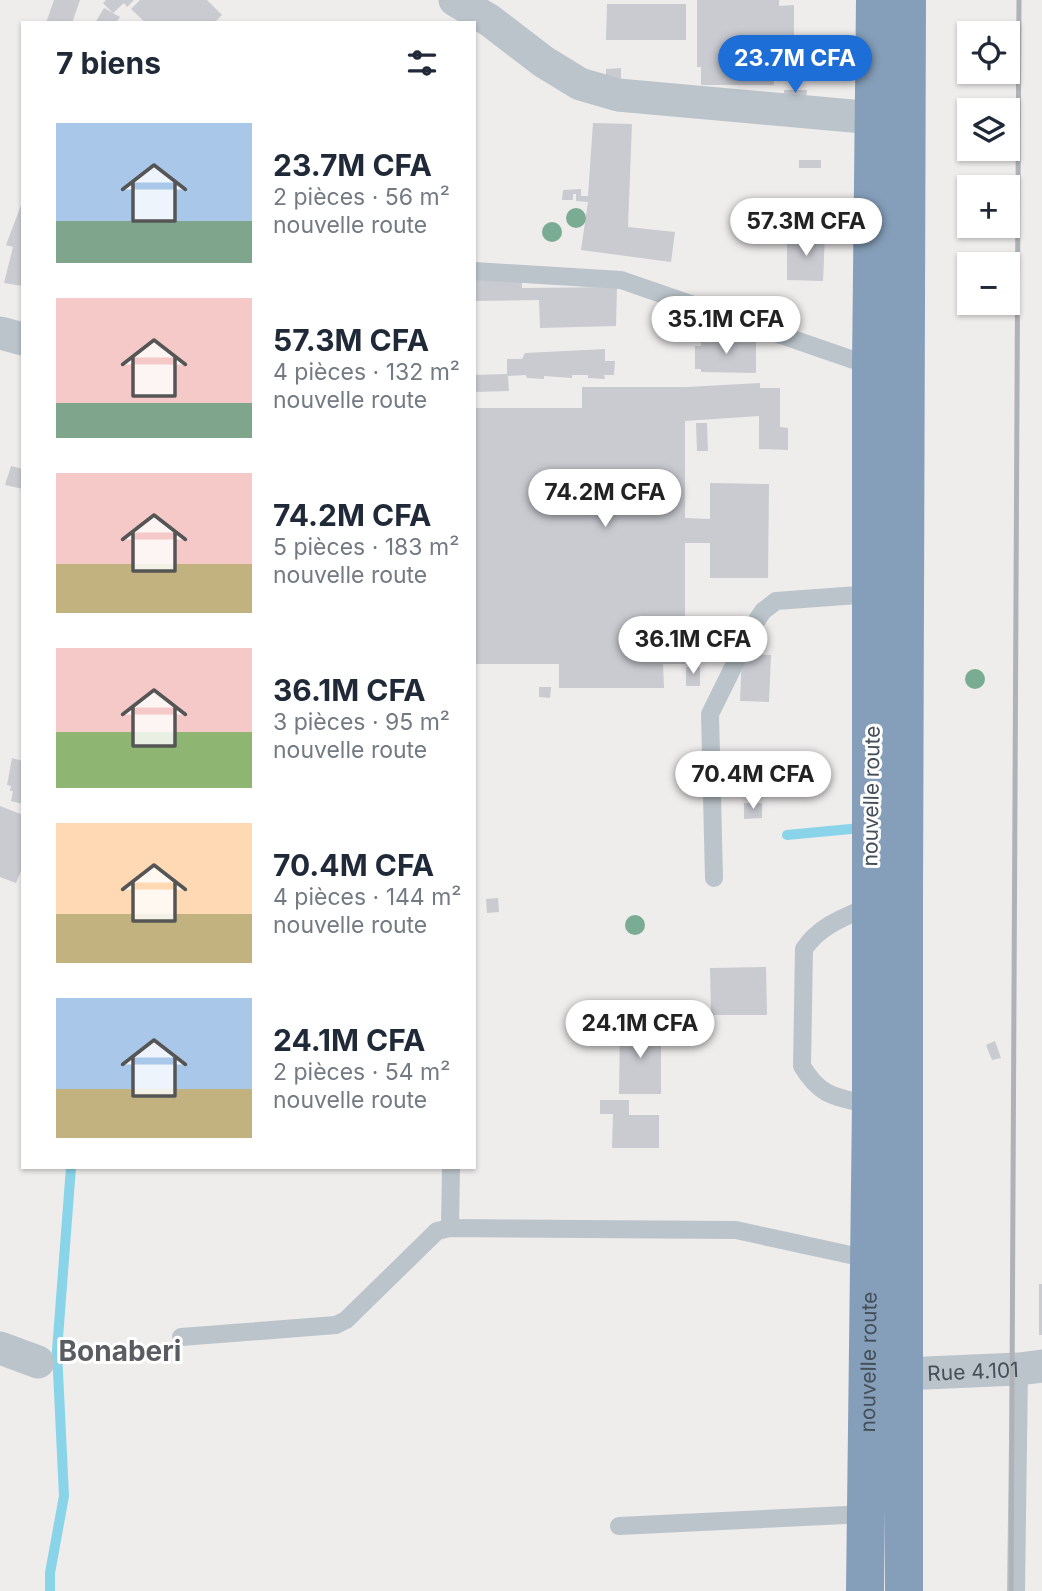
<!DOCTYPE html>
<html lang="fr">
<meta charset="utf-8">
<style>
body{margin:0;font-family:Inter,sans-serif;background:#f6f6f7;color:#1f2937;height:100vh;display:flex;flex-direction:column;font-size:26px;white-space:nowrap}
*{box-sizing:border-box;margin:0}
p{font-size:23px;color:#747a83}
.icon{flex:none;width:38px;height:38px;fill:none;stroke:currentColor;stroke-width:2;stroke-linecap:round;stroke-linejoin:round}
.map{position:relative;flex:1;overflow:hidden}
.panel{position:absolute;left:21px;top:21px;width:455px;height:1148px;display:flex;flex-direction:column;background:#fff;border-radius:0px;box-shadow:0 2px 5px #0004}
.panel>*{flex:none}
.fabs{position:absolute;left:957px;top:21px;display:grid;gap:14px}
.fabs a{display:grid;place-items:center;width:63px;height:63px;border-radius:0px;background:#fff;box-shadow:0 2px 5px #0004;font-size:35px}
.price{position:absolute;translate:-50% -60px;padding:0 16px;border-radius:24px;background:#fff;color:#222;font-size:23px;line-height:46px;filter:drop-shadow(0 2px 4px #0008)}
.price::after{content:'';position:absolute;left:50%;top:42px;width:21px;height:16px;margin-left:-10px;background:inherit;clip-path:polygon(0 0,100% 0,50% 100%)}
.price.active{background:#1e6ed7;color:#fff}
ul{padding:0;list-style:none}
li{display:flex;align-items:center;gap:21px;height:175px;padding:0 35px}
li span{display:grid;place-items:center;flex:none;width:196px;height:140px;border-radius:0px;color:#555}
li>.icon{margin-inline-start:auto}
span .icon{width:84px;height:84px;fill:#fffc;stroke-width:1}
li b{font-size:30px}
h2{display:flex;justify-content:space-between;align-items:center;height:84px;padding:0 35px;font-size:30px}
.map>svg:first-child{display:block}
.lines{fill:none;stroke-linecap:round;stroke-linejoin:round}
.stream{stroke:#89d4e8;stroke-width:10}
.building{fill:#c9cbd1}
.lane{stroke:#bbc4cb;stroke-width:18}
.street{stroke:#bbc4cb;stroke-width:33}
.highway{stroke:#859fba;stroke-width:38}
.rail{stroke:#afb2b7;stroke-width:5}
.tree{fill:#79ac92}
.labels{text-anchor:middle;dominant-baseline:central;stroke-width:6;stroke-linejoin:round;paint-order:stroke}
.street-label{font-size:21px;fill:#454f59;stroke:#fff}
.district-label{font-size:28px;font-weight:bold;fill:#595d61;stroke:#fff}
</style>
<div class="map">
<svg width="1042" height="1591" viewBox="0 0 1042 1591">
<rect width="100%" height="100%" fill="#efecec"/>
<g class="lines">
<g class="stream">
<path d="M787,835L861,828V826"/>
<path d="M50,1591V1573L64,1496L57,1351L71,1167"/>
</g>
</g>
<g class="building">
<path d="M54,0H80L72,23H46Z"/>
<path d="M106,0H134L127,7L124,3L113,13L103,3Z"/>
<path d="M140,0H207L222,15L214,23H146L131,9Z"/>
<path d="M697,0H779V6L794,5V62H779V68H773L774,85H701V67H697Z"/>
<path d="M607,4H686V40H606Z"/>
<path d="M104,8L120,17L116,23H95Z"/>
<path d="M621,68V83H606V69Z"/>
<path d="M784,90H807L806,101L784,100Z"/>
<path d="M593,123L632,124L628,227L675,232L671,262L581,250L588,202L576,201V194H573V200H562L563,190L581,189V196H588Z"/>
<rect x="799" y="160" width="22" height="8"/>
<path d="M23,200V286L4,283L13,247L6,245Z"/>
<path d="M825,235L823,281L787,280V236Z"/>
<path d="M522,278V288L617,287L616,326L540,328L539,300L474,301V279Z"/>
<path d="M701,339L756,340V373L701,372V369H695V346H701Z"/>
<path d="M605,349V361H615L614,375H604L605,379L588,378V375H572V378L544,376V379L527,378L526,375L508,376L509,391L474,392V375L507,374V359H522L525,353Z"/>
<path d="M760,383V388H780V427L788,428V450L759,449V416L685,421V518L710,519V483L769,484L768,578H710V543H685V664H663L664,688H559V664H474V408H582V387H687Z"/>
<path d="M696,423H707L708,451H697Z"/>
<path d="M11,466L23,469V489L5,485Z"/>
<path d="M742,654L771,655L769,702L740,701Z"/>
<rect x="686" y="667" width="14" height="19"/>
<path d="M539,687H551L550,698L539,697Z"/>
<path d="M12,758L23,761V804L11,801L13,791H10L11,786L7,785Z"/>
<path d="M744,803H762V818L744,819Z"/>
<path d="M0,806L23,815V866L16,883L0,877Z"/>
<path d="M498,898L499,912L487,913L486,899Z"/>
<path d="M766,967L767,1015H711L710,968Z"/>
<path d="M620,1026H661V1094H619Z"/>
<path d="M995,1041L1001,1058L992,1060L986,1045Z"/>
<path d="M600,1100H629V1115H659V1148H612L613,1114H600Z"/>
<rect x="1039" y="1284" width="3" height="51"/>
</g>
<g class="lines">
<g class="lane">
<path d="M474,271L621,280L871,366"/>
<path d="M714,878L710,714L755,623L763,611L776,601L872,594"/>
<path d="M870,906C845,917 820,925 804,949L802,1066C821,1098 837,1097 871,1105"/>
<path d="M450,1228L451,1167"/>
<path d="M181,1337L336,1325L346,1320L437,1231L450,1228L736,1230L869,1259"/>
<path d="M619,1526L866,1514"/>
<path d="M1016,1591L1019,1369"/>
</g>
<g class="street">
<path d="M455,0L489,20L544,62L580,84L618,95L874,118"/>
<path d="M0,333L23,339"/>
<path d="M0,1348L38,1362"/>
<path id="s1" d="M903,1374L1019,1369L1042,1366"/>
</g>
<g class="highway">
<path id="s2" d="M865,1591L871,1105V366L875,0"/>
<path d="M904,1591V899L907,0"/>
</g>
<path class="rail" d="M1011,1591L1019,0"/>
</g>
<g class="tree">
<circle cx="576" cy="218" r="10"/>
<circle cx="552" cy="232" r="10"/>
<circle cx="975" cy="679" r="10"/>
<circle cx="635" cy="925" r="10"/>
</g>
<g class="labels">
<g class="street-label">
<text transform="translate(871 796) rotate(-89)">nouvelle route</text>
<text stroke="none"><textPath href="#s2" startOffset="229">nouvelle route</textPath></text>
<text stroke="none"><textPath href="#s1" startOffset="70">Rue 4.101</textPath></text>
</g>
<g class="district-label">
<text x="120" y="1351">Bonaberi</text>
</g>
</g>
</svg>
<div class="fabs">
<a><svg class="icon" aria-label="locate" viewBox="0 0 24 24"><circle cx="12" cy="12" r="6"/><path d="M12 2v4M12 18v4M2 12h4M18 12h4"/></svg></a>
<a><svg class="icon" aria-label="layers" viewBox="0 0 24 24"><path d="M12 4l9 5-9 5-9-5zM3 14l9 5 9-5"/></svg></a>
<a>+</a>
<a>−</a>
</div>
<b class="price active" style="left:795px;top:95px">23.7M CFA</b>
<b class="price" style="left:806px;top:258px">57.3M CFA</b>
<b class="price" style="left:726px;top:356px">35.1M CFA</b>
<b class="price" style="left:605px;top:529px">74.2M CFA</b>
<b class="price" style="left:693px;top:676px">36.1M CFA</b>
<b class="price" style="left:753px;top:811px">70.4M CFA</b>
<b class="price" style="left:640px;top:1060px">24.1M CFA</b>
<section class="panel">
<h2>7 biens<svg class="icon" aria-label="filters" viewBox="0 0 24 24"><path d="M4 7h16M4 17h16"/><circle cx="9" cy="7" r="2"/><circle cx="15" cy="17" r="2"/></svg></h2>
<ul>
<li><span style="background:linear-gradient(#a9c7e8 70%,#7fa58c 0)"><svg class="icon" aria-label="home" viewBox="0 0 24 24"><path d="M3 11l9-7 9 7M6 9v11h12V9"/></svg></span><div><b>23.7M CFA</b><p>2 pièces · 56 m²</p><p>nouvelle route</p></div></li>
<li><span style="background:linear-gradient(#f6c9c9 75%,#7fa58c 0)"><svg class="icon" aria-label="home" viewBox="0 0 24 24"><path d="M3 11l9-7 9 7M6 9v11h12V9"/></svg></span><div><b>57.3M CFA</b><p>4 pièces · 132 m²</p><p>nouvelle route</p></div></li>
<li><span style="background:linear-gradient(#f6c9c9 65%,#c2b280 0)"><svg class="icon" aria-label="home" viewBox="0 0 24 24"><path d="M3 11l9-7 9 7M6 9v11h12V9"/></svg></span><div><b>74.2M CFA</b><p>5 pièces · 183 m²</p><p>nouvelle route</p></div></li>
<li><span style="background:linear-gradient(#f6c9c9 60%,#8fb573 0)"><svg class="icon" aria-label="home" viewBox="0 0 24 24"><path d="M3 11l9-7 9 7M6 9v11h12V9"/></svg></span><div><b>36.1M CFA</b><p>3 pièces · 95 m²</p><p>nouvelle route</p></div></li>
<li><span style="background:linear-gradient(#ffd9b3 65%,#c2b280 0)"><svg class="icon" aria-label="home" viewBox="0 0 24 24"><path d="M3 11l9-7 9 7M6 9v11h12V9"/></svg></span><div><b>70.4M CFA</b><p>4 pièces · 144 m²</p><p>nouvelle route</p></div></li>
<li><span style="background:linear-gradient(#a9c7e8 65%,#c2b280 0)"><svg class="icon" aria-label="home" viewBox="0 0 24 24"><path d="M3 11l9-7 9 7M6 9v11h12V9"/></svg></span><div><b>24.1M CFA</b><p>2 pièces · 54 m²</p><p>nouvelle route</p></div></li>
</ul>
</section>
</div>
